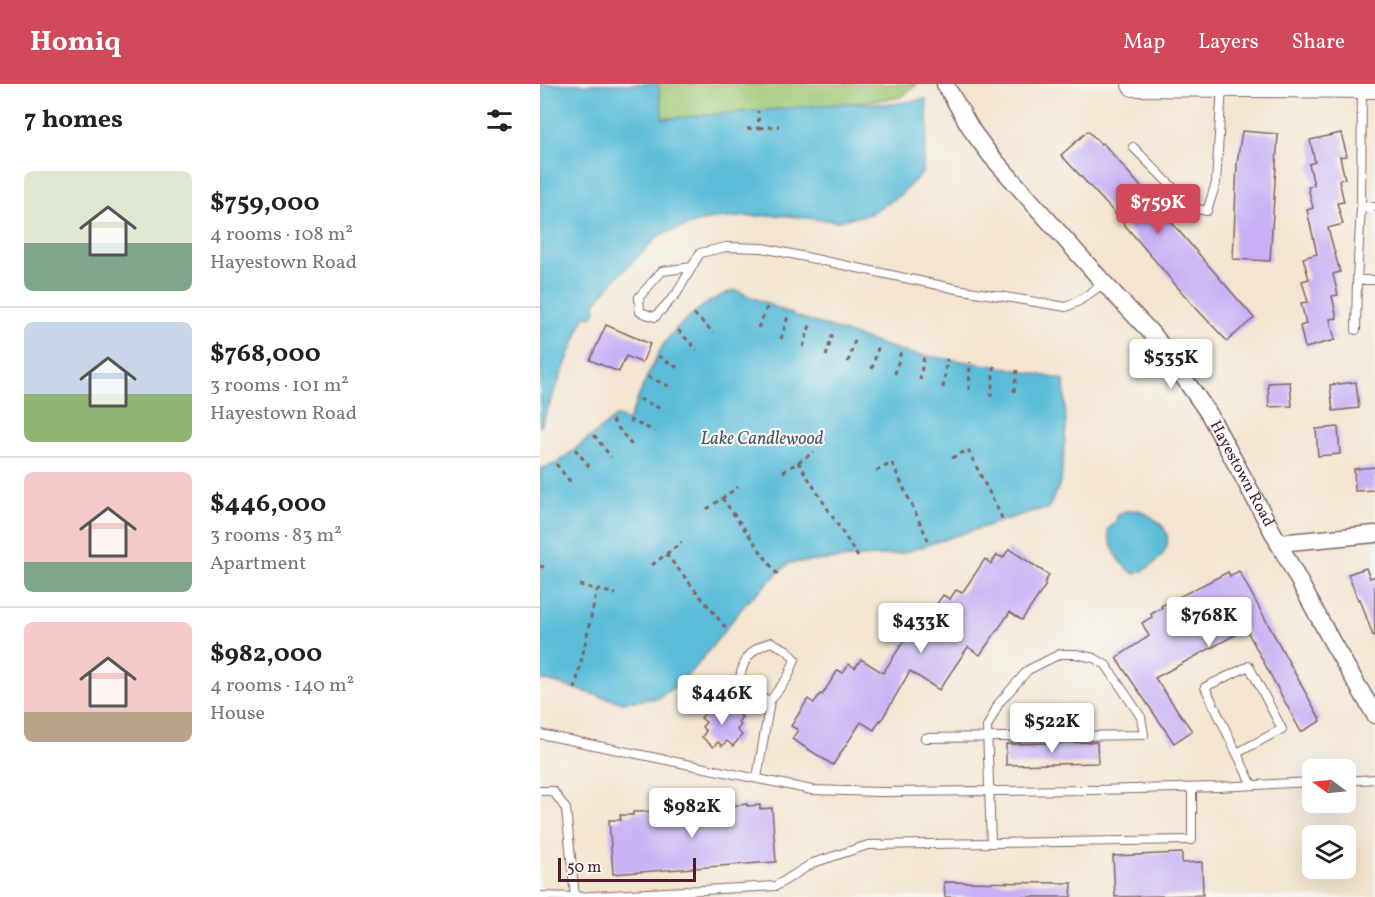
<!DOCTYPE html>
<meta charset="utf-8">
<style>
body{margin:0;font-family:Vollkorn,serif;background:#f6f6f6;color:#222;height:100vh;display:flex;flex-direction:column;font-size:22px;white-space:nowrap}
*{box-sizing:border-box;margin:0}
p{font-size:20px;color:#767676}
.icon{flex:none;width:33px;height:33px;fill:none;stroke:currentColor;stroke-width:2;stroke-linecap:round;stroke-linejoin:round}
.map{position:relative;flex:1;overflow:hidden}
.side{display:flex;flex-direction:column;background:#fff;width:540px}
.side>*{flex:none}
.needle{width:39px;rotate:285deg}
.fabs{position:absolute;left:762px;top:675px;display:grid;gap:12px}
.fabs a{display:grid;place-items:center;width:54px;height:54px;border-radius:9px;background:#fff;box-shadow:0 6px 24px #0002;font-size:30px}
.scale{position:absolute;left:18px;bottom:15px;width:138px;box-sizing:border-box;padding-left:6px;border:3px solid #4a1f2b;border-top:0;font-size:16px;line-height:21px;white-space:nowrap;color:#4a1f2b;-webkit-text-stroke:4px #f6f6f2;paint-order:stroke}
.price{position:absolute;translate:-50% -51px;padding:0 14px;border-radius:6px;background:#fff;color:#222;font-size:20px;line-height:39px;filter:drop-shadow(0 2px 3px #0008)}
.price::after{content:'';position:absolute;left:50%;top:36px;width:18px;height:14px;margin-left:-9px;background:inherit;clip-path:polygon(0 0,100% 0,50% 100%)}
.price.current{background:#d1495b;color:#fff}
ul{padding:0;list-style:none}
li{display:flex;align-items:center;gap:18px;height:150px;padding:0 24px}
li+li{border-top:2px solid #e0e0e0}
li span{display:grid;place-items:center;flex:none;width:168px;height:120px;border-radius:9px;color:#555}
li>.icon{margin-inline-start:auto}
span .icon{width:72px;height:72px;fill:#fffc;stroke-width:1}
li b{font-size:26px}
h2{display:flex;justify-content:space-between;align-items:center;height:72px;padding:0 24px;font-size:26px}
header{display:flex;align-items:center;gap:36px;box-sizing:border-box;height:84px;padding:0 30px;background:#d1495b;color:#fff}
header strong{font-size:28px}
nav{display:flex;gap:33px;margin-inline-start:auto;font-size:21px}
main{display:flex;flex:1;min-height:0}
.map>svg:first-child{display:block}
.green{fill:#9ec975;stroke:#747450;stroke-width:1.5}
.water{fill:#5bbdd9;stroke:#526e82;stroke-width:1.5}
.building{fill:#c7b0f5}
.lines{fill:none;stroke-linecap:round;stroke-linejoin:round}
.lane-casing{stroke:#856465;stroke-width:10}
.street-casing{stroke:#856465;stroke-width:19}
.secondary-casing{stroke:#856465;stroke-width:26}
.path{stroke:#856465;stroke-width:3;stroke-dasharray:4.5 4.5;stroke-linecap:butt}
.lane{stroke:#fff;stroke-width:8}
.street{stroke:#fff;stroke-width:16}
.secondary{stroke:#fff;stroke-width:24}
.labels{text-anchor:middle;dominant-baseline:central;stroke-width:4.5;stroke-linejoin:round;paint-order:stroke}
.street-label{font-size:16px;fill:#4a1f2b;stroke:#f6f6f2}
.water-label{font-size:18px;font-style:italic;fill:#505668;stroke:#f6f6f2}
</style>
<header>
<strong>Homiq</strong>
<nav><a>Map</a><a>Layers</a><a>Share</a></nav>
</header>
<main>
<section class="side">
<h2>7 homes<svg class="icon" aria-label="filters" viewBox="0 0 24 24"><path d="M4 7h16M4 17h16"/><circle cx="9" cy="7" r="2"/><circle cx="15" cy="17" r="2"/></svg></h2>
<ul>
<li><span style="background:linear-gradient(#dfe7d0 60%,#7fa58c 0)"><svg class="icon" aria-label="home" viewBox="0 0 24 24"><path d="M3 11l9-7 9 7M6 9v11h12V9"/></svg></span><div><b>$759,000</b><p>4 rooms · 108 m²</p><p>Hayestown Road</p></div></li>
<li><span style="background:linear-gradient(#c9d6e8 60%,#8fb573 0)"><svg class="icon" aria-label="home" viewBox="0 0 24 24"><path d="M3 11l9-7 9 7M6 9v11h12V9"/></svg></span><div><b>$768,000</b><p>3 rooms · 101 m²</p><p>Hayestown Road</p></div></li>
<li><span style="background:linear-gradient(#f6c9c9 75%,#7fa58c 0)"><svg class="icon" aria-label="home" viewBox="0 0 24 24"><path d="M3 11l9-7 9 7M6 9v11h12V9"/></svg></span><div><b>$446,000</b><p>3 rooms · 83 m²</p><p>Apartment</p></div></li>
<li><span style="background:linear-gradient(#f6c9c9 75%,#b9a48a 0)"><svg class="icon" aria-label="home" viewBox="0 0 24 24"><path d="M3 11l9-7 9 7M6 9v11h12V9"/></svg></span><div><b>$982,000</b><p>4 rooms · 140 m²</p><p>House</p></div></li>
</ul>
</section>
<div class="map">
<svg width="835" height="813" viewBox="0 0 835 813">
<rect width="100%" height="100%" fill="#f6f6f2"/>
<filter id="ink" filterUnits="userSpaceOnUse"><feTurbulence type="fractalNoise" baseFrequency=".0167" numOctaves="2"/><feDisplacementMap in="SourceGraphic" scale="12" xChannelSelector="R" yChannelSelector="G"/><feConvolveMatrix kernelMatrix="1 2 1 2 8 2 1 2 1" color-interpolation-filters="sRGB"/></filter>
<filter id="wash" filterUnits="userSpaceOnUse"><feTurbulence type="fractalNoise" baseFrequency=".008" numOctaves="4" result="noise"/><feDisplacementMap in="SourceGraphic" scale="24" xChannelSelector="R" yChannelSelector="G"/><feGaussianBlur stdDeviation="1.35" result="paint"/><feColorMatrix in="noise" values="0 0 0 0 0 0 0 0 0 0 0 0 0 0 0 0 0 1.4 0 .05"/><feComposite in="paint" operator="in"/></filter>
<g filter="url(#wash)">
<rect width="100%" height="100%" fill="#f3e5d0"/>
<path class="green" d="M118,0H377L361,13L325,18L122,35Z"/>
<g class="water">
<path d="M0,0H118L123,35L307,19L353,20L386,15L388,45L382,89L359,112L330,130L296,137L238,131L200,133L167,136L121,150L79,191L55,219L56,227L52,233L45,231L0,344Z"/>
<path d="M195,206L258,233L367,269L468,284L524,296L526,343L521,397L508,425L493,427L359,470L249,479L206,519L158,580L142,597L119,614L81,618L0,595V385L16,380L77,332L88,337C100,312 109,283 124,260C139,238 169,214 195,206Z"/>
<path d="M599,426C607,431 617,435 623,443C638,464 612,484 595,490C579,481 570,463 568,445L575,439L578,431L586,427Z"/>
</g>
<g id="blocks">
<g class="building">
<path d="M548,47L561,60L563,59L714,234L687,257L651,219L572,126L521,71Z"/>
<path d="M702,47L738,50L730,177L693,175L697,79Z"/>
<path d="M801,49L807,72L800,73L805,95L799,96L804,118L797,119L803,140L788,144L800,188L793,190L798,211L792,212L797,234L790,235L795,256L765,264L760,242L766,240L761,219L768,218L762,197L769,195L763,174L777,170L767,126L773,124L768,103L774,101L769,80L775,78L770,56Z"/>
<path d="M66,241L110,260L102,279L86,272L79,288L50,276Z"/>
<path d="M750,298L752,322L729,323L728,299Z"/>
<path d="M816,298L819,324L793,327L790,301Z"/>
<path d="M798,343L800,370L778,372L776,345Z"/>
<path d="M835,383V406L815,407L814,385Z"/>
<path d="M469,465L509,491L504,500L506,501L482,536L470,528L440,571L428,563L399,606L370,587L341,637L340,636L334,646L321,638L293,681L252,655L258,646L251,642L268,615L274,619L280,610L282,611L298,586L303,589L309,580L315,584L321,575L343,589L375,540L380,544L403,511L410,515L416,506L422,509L445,475L451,480L457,471L463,474Z"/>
<path d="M826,484L830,494L835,492V551L833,552L820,515L818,516L808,490Z"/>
<path d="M699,487L781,637L761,648L706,545L615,594L652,647L634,659L576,574L609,552L602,539L612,533L611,530L622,524L621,522L688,488L690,492Z"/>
<path d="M189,621L202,633L198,638L201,641L197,646L202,651L193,662L187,657L182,662L178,658L173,663L162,653L166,647L162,643L166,638L161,634L171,622L176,627L180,622L184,626Z"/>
<path d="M557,658L558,679L466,681V660Z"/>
<path d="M207,720V722L220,721V725L232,724L236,778L73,790L69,736H81L80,731H93V728L145,727Z"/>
<path d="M642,769V779L662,778L663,811L575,813L573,772Z"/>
<path d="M404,798L532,799L531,813H405Z"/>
</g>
</g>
</g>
<g filter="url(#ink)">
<use href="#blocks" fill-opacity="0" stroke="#856465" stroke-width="1.5"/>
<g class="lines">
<defs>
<g id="lane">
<path d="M822,2L821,123L817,196H835"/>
<path d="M593,63L653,124L667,127L676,99L682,2"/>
<path d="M821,123H835"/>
<path d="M152,183L122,187L99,213L100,228L115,233L137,209L160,169L186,163L223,164L417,205L526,223L539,217L564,199"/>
<path d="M816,246L817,196"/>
<path d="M0,650L272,706L340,708L554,706L678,703L772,698"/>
<path d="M385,654L604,651L601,633L566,581L554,574L536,570H520L488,586L459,619L447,643L451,759"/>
<path d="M697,669L742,645L709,582L665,603L712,701"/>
<path d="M217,694L230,617L248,593L255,575L247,566L231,558C212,564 204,574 200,593L208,608L230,617"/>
<path d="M806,697L835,695"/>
<path d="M0,707H13L26,725L35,813"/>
<path d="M0,812L35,813L236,802L273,779L328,761L652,756V704"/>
</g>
<g id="street">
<path id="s1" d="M405,0L433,48L451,72L564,199L616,254L669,330L792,558L835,631"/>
<path d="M738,459L835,450"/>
</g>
<path id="secondary" d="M594,0L835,2"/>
</defs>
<use href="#lane" class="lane-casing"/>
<use href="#street" class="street-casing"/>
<use href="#secondary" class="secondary-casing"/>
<g class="path">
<path d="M219,44L239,42"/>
<path d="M207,45L219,44L218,27"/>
<path d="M154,230L174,249"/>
<path d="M218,244L228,221"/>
<path d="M138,246L157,266"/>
<path d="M241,255L249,229"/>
<path d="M263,263L271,238"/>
<path d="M118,272L138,284"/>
<path d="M286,272L294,246"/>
<path d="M308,278L316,253"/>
<path d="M332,285L339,260"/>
<path d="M355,290L361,267"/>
<path d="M108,293L133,304"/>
<path d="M380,296L384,271"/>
<path d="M403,304L407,275"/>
<path d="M429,306L430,278"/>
<path d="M474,308L477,286"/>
<path d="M451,313L454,282"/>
<path d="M99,315L124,326"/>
<path d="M72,336L94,364"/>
<path d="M89,336L115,347"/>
<path d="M54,351L71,373"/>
<path d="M35,365L52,386"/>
<path d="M412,374L428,366L463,436"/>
<path d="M258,378L318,473"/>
<path d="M16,380L33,401"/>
<path d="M336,387L352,379L390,460"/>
<path d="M243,388L274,368"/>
<path d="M182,414L237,490"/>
<path d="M167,425L198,403"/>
<path d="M126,470L186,544"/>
<path d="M112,481L142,458"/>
<path d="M0,482L4,483"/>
<path d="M39,501L76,510"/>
<path d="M35,605L57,506"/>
</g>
<use href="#lane" class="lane"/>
<use href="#street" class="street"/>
<use href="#secondary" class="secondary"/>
</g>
</g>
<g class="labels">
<g class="street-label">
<text stroke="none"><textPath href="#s1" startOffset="492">Hayestown Road</textPath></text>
</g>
<g class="water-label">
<text x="222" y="355">Lake Candlewood</text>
</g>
</g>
</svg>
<div class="fabs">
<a><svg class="needle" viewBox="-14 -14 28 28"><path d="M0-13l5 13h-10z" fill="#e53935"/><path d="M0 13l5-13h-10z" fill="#767676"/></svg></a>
<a><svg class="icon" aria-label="layers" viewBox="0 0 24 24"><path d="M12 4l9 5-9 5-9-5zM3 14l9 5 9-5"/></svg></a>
</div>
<div class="scale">50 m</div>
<b class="price current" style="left:618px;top:151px">$759K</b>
<b class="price" style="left:631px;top:306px">$535K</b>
<b class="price" style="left:669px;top:564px">$768K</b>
<b class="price" style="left:381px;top:570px">$433K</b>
<b class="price" style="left:182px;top:642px">$446K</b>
<b class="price" style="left:512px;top:670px">$522K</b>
<b class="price" style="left:152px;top:755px">$982K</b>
</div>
</main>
